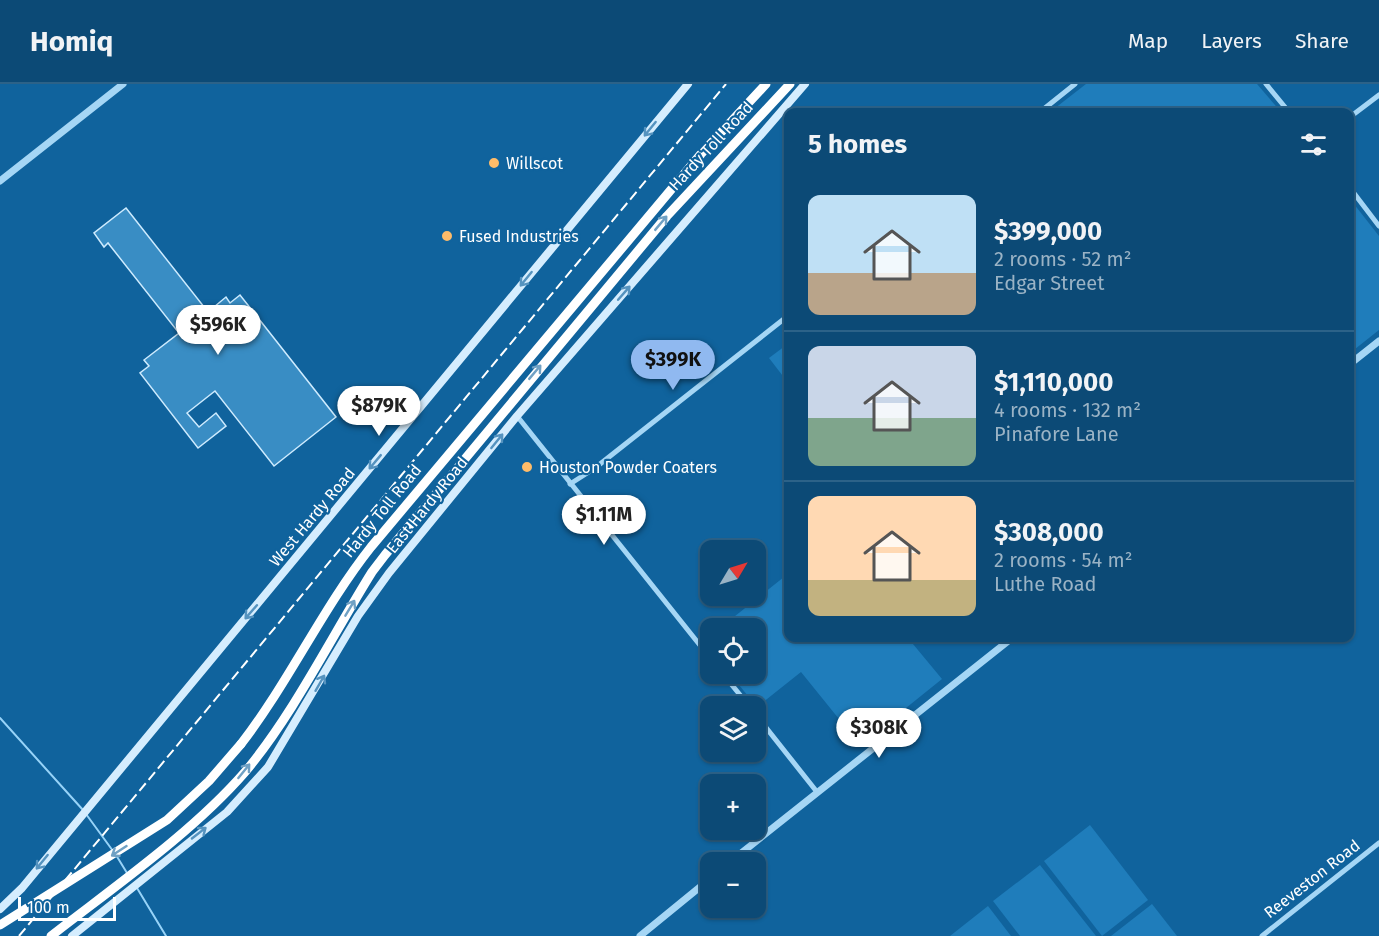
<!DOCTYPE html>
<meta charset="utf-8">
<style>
body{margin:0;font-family:"Fira Sans",sans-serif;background:#1a547e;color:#f1f3f6;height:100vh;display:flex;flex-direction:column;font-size:22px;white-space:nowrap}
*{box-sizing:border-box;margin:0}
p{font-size:20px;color:#9ab3c5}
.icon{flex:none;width:33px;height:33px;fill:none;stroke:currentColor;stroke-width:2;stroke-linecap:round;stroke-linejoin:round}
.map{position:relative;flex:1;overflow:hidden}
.details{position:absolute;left:784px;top:24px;width:570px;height:534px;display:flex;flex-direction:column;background:#0c4a76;border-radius:12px;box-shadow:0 2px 4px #0004,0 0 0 2px #2c6288}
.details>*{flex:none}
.needle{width:39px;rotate:52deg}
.controls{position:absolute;left:700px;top:456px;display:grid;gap:12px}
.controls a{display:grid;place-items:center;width:66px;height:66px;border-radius:12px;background:#0c4a76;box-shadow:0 2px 4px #0004,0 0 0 2px #2c6288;font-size:30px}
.scale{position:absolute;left:18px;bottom:15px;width:98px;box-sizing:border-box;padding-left:6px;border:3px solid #fff;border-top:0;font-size:16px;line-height:21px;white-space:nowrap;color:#fff;-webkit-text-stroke:4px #10639d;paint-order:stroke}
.price{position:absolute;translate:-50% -51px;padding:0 14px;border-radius:21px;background:#fff;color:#222;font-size:20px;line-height:39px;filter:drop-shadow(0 2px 3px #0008)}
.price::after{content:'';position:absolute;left:50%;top:36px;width:18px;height:14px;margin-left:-9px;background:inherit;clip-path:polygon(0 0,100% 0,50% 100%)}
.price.active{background:#90b9f0;color:#111}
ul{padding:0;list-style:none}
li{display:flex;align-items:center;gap:18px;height:150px;padding:0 24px}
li+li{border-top:2px solid #2c6288}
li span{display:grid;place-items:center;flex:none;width:168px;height:120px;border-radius:12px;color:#555}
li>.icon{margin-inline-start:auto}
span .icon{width:72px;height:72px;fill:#fffc;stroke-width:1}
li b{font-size:26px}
h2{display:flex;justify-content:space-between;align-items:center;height:72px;padding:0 24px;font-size:26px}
header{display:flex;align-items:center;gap:36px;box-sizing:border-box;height:84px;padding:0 30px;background:#0c4a76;border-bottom:2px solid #2c6288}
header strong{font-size:28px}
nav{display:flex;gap:33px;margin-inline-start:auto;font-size:21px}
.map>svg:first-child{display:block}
.green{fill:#1f7dbb}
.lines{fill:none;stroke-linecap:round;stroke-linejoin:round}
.stream{stroke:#97d3f8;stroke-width:2}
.building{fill:#398dc4;stroke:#ceebfe;stroke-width:1.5}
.minor{stroke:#a5d6f5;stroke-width:5}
.tertiary{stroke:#a5d6f5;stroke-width:7}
.secondary{stroke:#d5edfe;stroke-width:8}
.motorway{stroke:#fff;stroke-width:9}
.rail{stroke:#fff;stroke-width:2;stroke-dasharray:10 4.5;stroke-linecap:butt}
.motorway-bridge{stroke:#fff;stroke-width:9}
.oneway{stroke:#5593bf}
.oneway2{stroke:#70a1c4}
.poi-dot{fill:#ffbc69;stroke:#10639d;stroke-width:2}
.labels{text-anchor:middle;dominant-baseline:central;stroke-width:4.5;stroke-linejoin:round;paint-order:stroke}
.street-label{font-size:16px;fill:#fff;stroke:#10639d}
.poi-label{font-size:16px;fill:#fff;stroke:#10639d;text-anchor:start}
</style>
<header>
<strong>Homiq</strong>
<nav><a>Map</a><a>Layers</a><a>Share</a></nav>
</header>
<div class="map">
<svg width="1379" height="852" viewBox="0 0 1379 852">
<rect width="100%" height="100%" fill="#10639d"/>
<g class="green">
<path d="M1086,0H1257L1281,28H1050Z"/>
<path d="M1350,115L1379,152V246L1350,269Z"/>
<path d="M789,259V300L769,274Z"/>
<path d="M789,489V554H908L942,595L860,661L801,588L757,623L730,590H756V544H720Z"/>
<path d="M1090,741L1148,816L1102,852L1044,777Z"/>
<path d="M1040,781L1096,852H1020L993,817Z"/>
<path d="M1152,820L1177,852H1111Z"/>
<path d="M988,822L1011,852H950Z"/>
</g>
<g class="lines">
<g class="stream">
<path d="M0,634L83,726"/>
<path d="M86,730L113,767"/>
<path d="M116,771L127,789"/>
<path d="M137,804L166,852"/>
</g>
</g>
<path class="building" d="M126,124L208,228L226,213L230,219L240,211L336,333L274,382L215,307L187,329L199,343L216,329L226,342L198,364L140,289L149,282L144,276L179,249L108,159L104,163L94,149Z"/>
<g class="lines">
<g class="minor">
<path d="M1266,0L1289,28"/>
<path d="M1040,28L1075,0"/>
<path d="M1350,33L1379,11"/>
<path d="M1350,104L1379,142"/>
<path d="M517,332L711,575"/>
<path d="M570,400L595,384L789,231"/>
<path d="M723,590L749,622"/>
<path d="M756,631L817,708"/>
<path d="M1262,852L1379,759"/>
</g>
<g class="tertiary">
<path d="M0,97L123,0"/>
<path d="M1350,280L1379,257"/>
<path d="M730,778L1012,554"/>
<path d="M640,852L711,794"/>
</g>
<g class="secondary">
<path d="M0,825L22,804L688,0"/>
<path d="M72,852L227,728L268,683L358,532L389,489L517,332L805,0"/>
</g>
<g class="motorway">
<path d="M241,660C289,598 322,525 371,463L701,70L766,0"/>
<path d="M51,852C114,803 193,748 245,688C293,631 332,552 372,488L385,471L667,132L790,0"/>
</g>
<path class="rail" d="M19,852L726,0"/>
<path class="motorway-bridge" d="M0,841L167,736L209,697L241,660"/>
</g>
<defs><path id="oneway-shaft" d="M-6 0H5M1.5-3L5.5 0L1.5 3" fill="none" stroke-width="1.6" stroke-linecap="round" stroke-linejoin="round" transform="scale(1.5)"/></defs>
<g class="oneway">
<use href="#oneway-shaft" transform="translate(650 45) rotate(129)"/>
<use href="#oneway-shaft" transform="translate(526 195) rotate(129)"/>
<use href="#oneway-shaft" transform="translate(624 209) rotate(-49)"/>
<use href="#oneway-shaft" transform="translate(497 357) rotate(-51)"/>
<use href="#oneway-shaft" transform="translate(375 378) rotate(130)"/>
<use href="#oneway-shaft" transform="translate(251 528) rotate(131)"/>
<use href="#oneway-shaft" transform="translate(320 599) rotate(-60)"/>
<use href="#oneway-shaft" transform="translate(199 749) rotate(-38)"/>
<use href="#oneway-shaft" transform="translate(42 778) rotate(129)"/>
</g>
<g class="oneway2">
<use href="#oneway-shaft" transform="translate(661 139) rotate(-50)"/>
<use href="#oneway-shaft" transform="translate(535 288) rotate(-50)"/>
<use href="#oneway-shaft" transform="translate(350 524) rotate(-59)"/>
<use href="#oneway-shaft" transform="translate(244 687) rotate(-51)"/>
<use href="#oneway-shaft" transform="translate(119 767) rotate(147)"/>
</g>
<g class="poi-dot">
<circle cx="494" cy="79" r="6"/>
<circle cx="447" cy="152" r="6"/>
<circle cx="527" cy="383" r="6"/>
</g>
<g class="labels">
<g class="street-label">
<text transform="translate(711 62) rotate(-47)">Hardy Toll Road</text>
<text transform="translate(427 421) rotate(-51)">East Hardy Road</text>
<text transform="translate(382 427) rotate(-51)">Hardy Toll Road</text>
<text transform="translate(312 433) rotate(-50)">West Hardy Road</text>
<text transform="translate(1312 795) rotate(-38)">Reeveston Road</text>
</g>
<g class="poi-label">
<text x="506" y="79">Willscot</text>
<text x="459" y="152">Fused Industries</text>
<text x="539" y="383">Houston Powder Coaters</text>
</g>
</g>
</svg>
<div class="controls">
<a><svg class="needle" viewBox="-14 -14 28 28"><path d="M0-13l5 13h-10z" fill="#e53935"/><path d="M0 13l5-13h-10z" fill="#9ab3c5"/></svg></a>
<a><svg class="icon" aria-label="locate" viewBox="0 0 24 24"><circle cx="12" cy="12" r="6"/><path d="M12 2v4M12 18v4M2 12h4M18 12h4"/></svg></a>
<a><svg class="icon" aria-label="layers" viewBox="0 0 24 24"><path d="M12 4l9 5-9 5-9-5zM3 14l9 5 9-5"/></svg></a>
<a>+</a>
<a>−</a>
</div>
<div class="scale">100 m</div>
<b class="price" style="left:218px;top:272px">$596K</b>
<b class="price active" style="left:673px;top:307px">$399K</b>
<b class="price" style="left:379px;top:353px">$879K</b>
<b class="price" style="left:604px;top:462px">$1.11M</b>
<b class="price" style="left:879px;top:675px">$308K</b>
<section class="details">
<h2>5 homes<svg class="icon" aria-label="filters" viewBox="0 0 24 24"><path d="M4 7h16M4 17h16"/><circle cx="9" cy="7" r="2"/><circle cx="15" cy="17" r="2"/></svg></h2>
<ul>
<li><span style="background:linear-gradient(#bfe0f5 65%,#b9a48a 0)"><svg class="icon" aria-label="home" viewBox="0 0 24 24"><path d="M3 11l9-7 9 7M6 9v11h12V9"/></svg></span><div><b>$399,000</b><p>2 rooms · 52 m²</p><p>Edgar Street</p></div></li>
<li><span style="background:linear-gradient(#c9d6e8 60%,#7fa58c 0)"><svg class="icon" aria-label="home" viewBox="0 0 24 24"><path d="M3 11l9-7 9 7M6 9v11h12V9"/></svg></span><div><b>$1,110,000</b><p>4 rooms · 132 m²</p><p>Pinafore Lane</p></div></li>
<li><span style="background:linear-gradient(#ffd9b3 70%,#c2b280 0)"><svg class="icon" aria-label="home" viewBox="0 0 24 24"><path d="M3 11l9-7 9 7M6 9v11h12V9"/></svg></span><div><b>$308,000</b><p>2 rooms · 54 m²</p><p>Luthe Road</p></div></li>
</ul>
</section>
</div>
